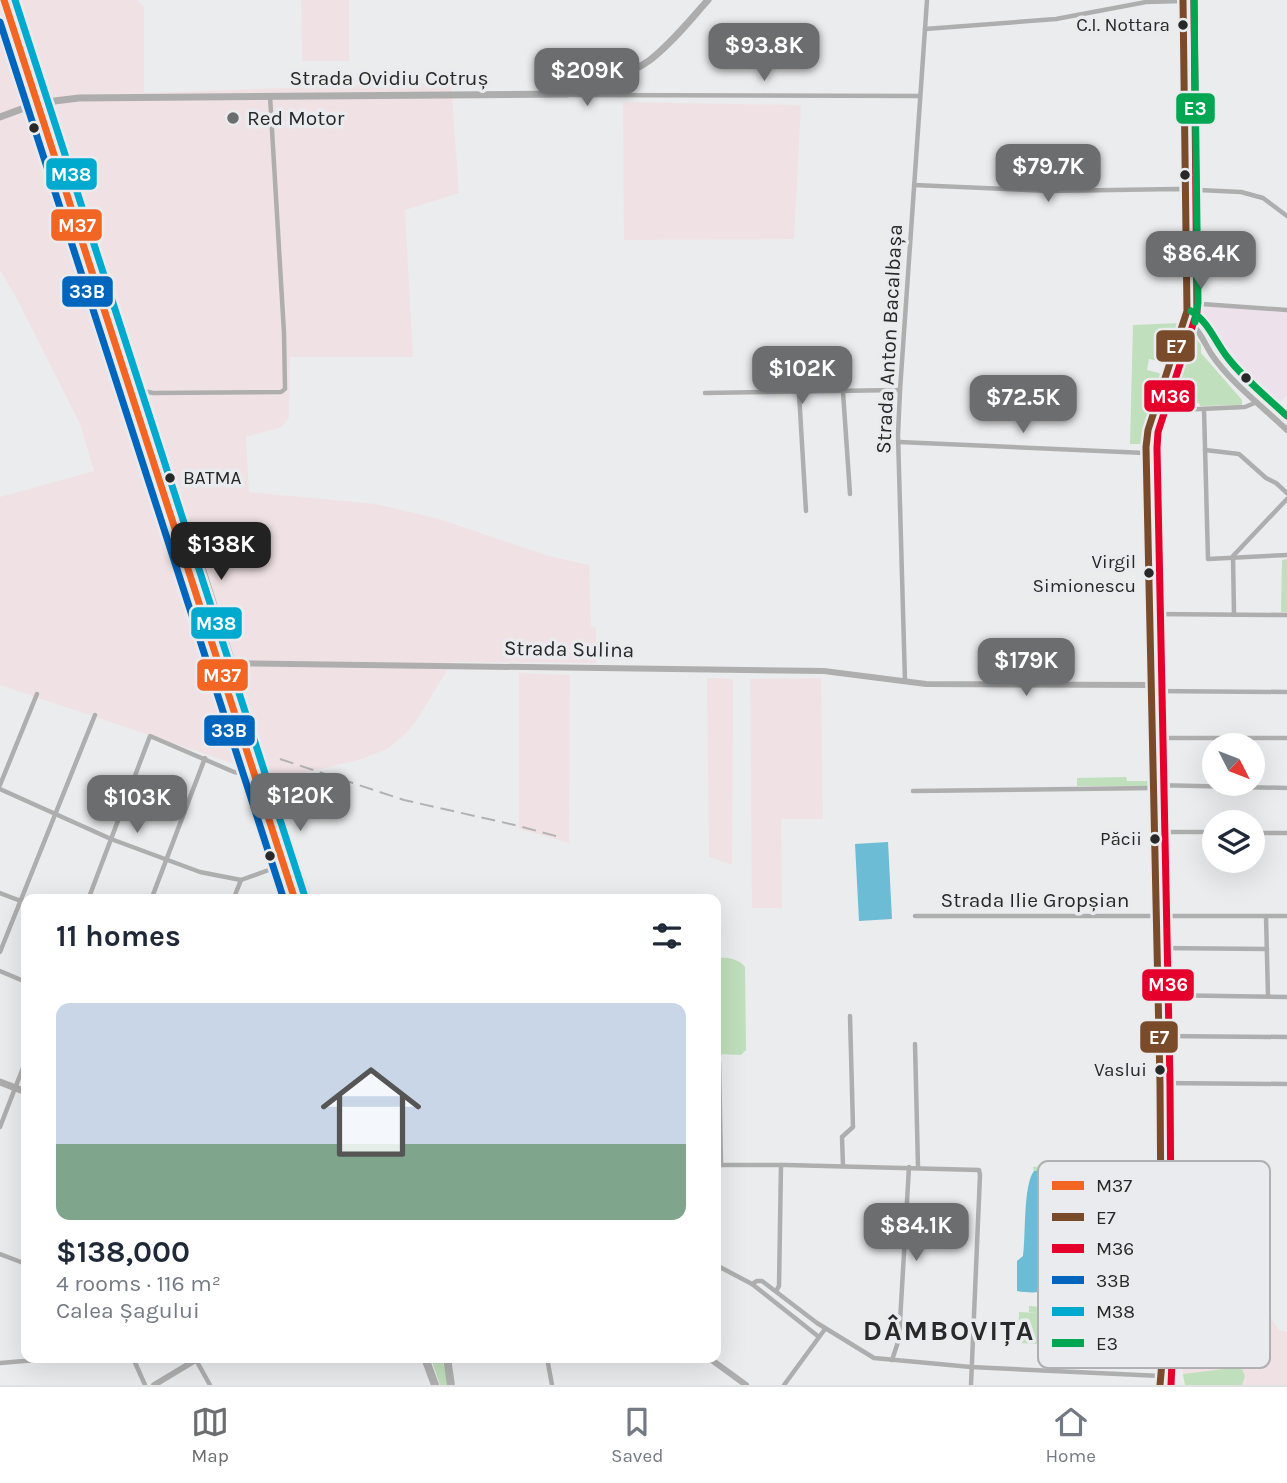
<!DOCTYPE html>
<meta charset="utf-8">
<style>
body{margin:0;font-family:Karla,sans-serif;background:#f6f6f7;color:#1f2937;height:100vh;display:flex;flex-direction:column;font-size:26px;white-space:nowrap}
*{box-sizing:border-box;margin:0}
p{font-size:23px;color:#747a83}
.icon{flex:none;width:38px;height:38px;fill:none;stroke:currentColor;stroke-width:2;stroke-linecap:round;stroke-linejoin:round}
.map{position:relative;flex:1;overflow:hidden}
.side{position:absolute;left:21px;top:894px;width:700px;height:469px;display:flex;flex-direction:column;background:#fff;border-radius:14px;box-shadow:0 7px 28px #0002}
.side>*{flex:none}
.needle{width:46px;rotate:132deg}
.fabs{position:absolute;left:1202px;top:733px;display:grid;gap:14px}
.fabs a{display:grid;place-items:center;width:63px;height:63px;border-radius:50%;background:#fff;box-shadow:0 7px 28px #0002;font-size:35px}
.price{position:absolute;translate:-50% -60px;padding:0 16px;border-radius:14px;background:#6c6d6e;color:#fff;font-size:23px;line-height:46px;filter:drop-shadow(0 2px 4px #0008)}
.price::after{content:'';position:absolute;left:50%;top:42px;width:21px;height:16px;margin-left:-10px;background:inherit;clip-path:polygon(0 0,100% 0,50% 100%)}
.price.active{background:#222;color:#fff}
ul{padding:0;list-style:none}
li{display:grid;align-content:center;gap:14px;height:371px;padding:0 35px}
li span{display:grid;place-items:center;height:217px;border-radius:14px;color:#555}
li>.icon{margin-inline-start:auto}
span .icon{width:126px;height:126px;fill:#fffc;stroke-width:1}
li b{font-size:30px}
h2{display:flex;justify-content:space-between;align-items:center;height:84px;padding:0 35px;font-size:30px}
.menu{display:flex;justify-content:space-around;align-items:center;height:98px;border-top:2px solid #e0e1e3;background:#fff;font-size:19px;color:#747a83}
.menu a{display:grid;justify-items:center;gap:4px}
.menu .active{color:#6c6d6e}
.map>svg:first-child{display:block}
.industrial{fill:#f0e2e4}
.education{fill:#ede2eb}
.green{fill:#c0dfbc}
.water{fill:#6cbcd5}
.lines{fill:none;stroke-linecap:round;stroke-linejoin:round}
.minor{stroke:#afaeae;stroke-width:4.5}
.tertiary{stroke:#afaeae;stroke-width:6}
.secondary{stroke:#aeadad;stroke-width:7}
.primary{stroke:#b1b0b1;stroke-width:8}
.rail{stroke:#b3b2b2;stroke-width:2;stroke-dasharray:14 7;stroke-linecap:butt}
.primary-bridge{stroke:#b1b0b1;stroke-width:8}
.bus-1-casing{stroke:#eaebee;stroke-width:12}
.bus-2-casing{stroke:#eaebee;stroke-width:12}
.bus-3-casing{stroke:#eaebee;stroke-width:12}
.bus-4-casing{stroke:#eaebee;stroke-width:12}
.bus-5-casing{stroke:#eaebee;stroke-width:12}
.bus-6-casing{stroke:#eaebee;stroke-width:12}
.bus-1{stroke:#f26522;stroke-width:7}
.bus-2{stroke:#7a4b2a;stroke-width:7}
.bus-3{stroke:#e4002b;stroke-width:7}
.bus-4{stroke:#0065bd;stroke-width:7}
.bus-5{stroke:#00a9ce;stroke-width:7}
.bus-6{stroke:#00a651;stroke-width:7}
.bus-dot{fill:#282829;stroke:#eaebee;stroke-width:2.5}
.poi-dot{fill:#6c6d6e;stroke:#eaebee;stroke-width:2.5}
.labels{text-anchor:middle;dominant-baseline:central;stroke-width:7;stroke-linejoin:round;paint-order:stroke}
.bus-label{font-size:19px;fill:#282829;stroke:#eaebee;text-anchor:end}
.street-label{font-size:21px;fill:#282829;stroke:#eaebee}
.poi-label{font-size:21px;fill:#282829;stroke:#eaebee;text-anchor:start}
.district-label{font-size:28px;font-weight:bold;letter-spacing:2px;fill:#29292c;stroke:#eaebee}
.key{fill:#eaebee;stroke:#b0b0b3;stroke-width:2}
.key-label{font-size:19px;fill:#282829}
.line-badge{stroke:#eaebee;stroke-width:2.5}
.badge-label{font-size:19px;text-anchor:middle;font-weight:bold;fill:#fff}
</style>
<div class="map">
<svg width="1287" height="1385" viewBox="0 0 1287 1385">
<rect width="100%" height="100%" fill="#ebeced"/>
<g class="industrial">
<path d="M0,0H137L144,7V93L451,82L459,193L405,210L413,357H290L289,417L282,427L246,437L249,492L376,504L439,519L549,556L589,565L591,626L596,628V663L452,662L417,720L406,733L389,748L362,759L279,779L0,685V497L94,471L80,424L18,301L0,270Z"/>
<path d="M301,0H349V61H302Z"/>
<path d="M623,102L801,105L794,239L624,240Z"/>
<path d="M519,673L570,675L569,843L519,829Z"/>
<path d="M707,678L733,679L732,865L709,857Z"/>
<path d="M821,678L823,819H781L782,908H752L750,679Z"/>
<path d="M1220,1233L1244,1240L1239,1267L1257,1274L1255,1293L1279,1330L1287,1332V1385H1185L1182,1369Z"/>
</g>
<path class="education" d="M1198,306L1287,312V395L1276,406L1228,358L1208,327Z"/>
<g class="green">
<path d="M1181,323L1163,362L1149,359L1147,370L1159,373L1162,378L1147,422L1143,444H1130L1133,325Z"/>
<path d="M1189,331L1201,345V353L1242,400V405L1200,406L1199,403L1172,404V407L1160,406L1171,367L1184,333Z"/>
<path d="M1287,559V612H1281L1282,560Z"/>
<path d="M1126,777L1127,781H1149V786H1077V778Z"/>
<path d="M716,958C726,957 738,958 745,967L746,1050L741,1055L716,1054Z"/>
<path d="M1153,1161V1196C1129,1190 1118,1201 1101,1214L1097,1200L1064,1192L1062,1200L1055,1203L1051,1197V1170L1034,1171L1033,1167Z"/>
<path d="M1029,1306L1041,1307L1040,1344L1018,1343L1019,1312L1037,1313L1029,1312Z"/>
<path d="M431,1358H442L448,1385H440Z"/>
<path d="M1241,1367L1245,1376L1242,1385H1185L1183,1374Z"/>
</g>
<g class="water">
<path d="M888,842L892,919L859,921L855,844Z"/>
<path d="M1072,1167C1086,1178 1106,1204 1098,1222C1094,1230 1086,1236 1083,1244C1069,1279 1058,1298 1017,1291V1261L1023,1256C1026,1235 1023,1185 1034,1171L1051,1170V1197L1057,1203L1062,1200L1064,1192L1059,1187V1171Z"/>
</g>
<g class="lines">
<g class="minor">
<path d="M925,29L1056,19L1146,2L1183,1"/>
<path d="M571,95L920,96"/>
<path d="M914,185L1049,191L1178,189L1241,192L1263,198L1287,216"/>
<path d="M1188,303L1287,310"/>
<path d="M139,390L153,393L281,392L285,389L284,333L270,96"/>
<path d="M843,392L850,494"/>
<path d="M705,393L900,390"/>
<path d="M799,393L806,511"/>
<path d="M1204,409L1208,559L1287,555"/>
<path d="M1155,411L1245,407L1257,402"/>
<path d="M899,442L1145,453"/>
<path d="M1205,450L1239,454L1266,478L1276,483L1287,493"/>
<path d="M1151,614L1287,615"/>
<path d="M1234,614L1233,556L1287,499"/>
<path d="M905,681L898,435L900,390L927,0"/>
<path d="M1152,691L1287,692"/>
<path d="M1153,738H1287"/>
<path d="M246,775L288,900"/>
<path d="M264,778L269,779L310,900"/>
<path d="M0,785L37,694"/>
<path d="M1154,785L1287,788"/>
<path d="M0,789L111,839L200,872L241,880L277,867"/>
<path d="M913,791L1154,788"/>
<path d="M1155,832H1214"/>
<path d="M1253,833H1287"/>
<path d="M0,893L26,903"/>
<path d="M88,900L150,736L234,772L256,776"/>
<path d="M151,900L205,758"/>
<path d="M233,900L241,880"/>
<path d="M915,916H1287"/>
<path d="M1266,916L1268,996"/>
<path d="M1157,948L1267,949"/>
<path d="M0,952L95,715"/>
<path d="M0,971L26,982"/>
<path d="M1158,995L1287,997"/>
<path d="M1160,1036L1287,1037"/>
<path d="M915,1044L918,1167"/>
<path d="M716,1062H719L721,1165"/>
<path d="M1160,1083L1287,1084"/>
<path d="M0,1127L26,1060"/>
<path d="M716,1165H786L979,1170L980,1175L971,1385"/>
<path d="M843,1166L842,1137L853,1127L850,1016"/>
<path d="M0,1254L26,1264"/>
<path d="M716,1265L752,1284L819,1337"/>
<path d="M752,1284L757,1281H762L817,1323L874,1358L971,1367L1161,1376"/>
<path d="M776,1291L779,1286L781,1165"/>
<path d="M133,1358L145,1385"/>
<path d="M547,1358L552,1385"/>
<path d="M196,1360L210,1385"/>
<path d="M892,1360L899,1339L909,1167"/>
<path d="M0,1363L60,1358"/>
<path d="M784,1385L825,1329"/>
</g>
<g class="tertiary">
<path d="M1185,320C1199,327 1204,343 1212,355C1232,384 1262,406 1287,430"/>
<path d="M183,521L196,547L233,664"/>
<path d="M174,528L175,546L212,663L824,671L926,684L1151,685"/>
<path d="M709,1358L746,1385"/>
<path d="M154,1385L199,1358"/>
</g>
<g class="secondary">
<path d="M0,117L38,103L79,98L568,94C594,86 628,76 650,60C672,43 690,20 708,0"/>
<path d="M0,1082L26,1092"/>
<path d="M1160,1385L1162,1362L1159,1165L1160,1083L1146,447L1148,430L1163,381L1187,311L1183,0"/>
</g>
<g class="primary">
<path d="M4,0L216,654"/>
<path d="M12,0L223,652"/>
<path d="M293,871L302,900"/>
<path d="M287,873L295,900"/>
<path d="M425,1358L435,1385"/>
<path d="M447,1358L451,1385"/>
</g>
<path class="rail" d="M280,759L404,800L519,826L563,838"/>
<g class="primary-bridge">
<path d="M223,652L293,871"/>
<path d="M216,654L287,873"/>
</g>
<defs>
<path id="bus-1" d="M4,0L295,900"/>
<path id="bus-2" d="M1160,1385L1162,1362L1160,1083L1146,447L1148,430L1187,311L1183,0"/>
<path id="bus-3" d="M1171,1385L1172,1362L1170,1083L1157,448L1158,432L1197,312L1194,0"/>
<path id="bus-4" d="M0,22L284,900"/>
<path id="bus-5" d="M15,0L305,897"/>
<g id="bus-6">
<path d="M1194,0L1198,303L1195,322"/>
<path d="M1191,311C1209,322 1215,342 1228,358C1245,380 1267,397 1287,416"/>
</g>
</defs>
<use href="#bus-1" class="bus-1-casing"/>
<use href="#bus-2" class="bus-2-casing"/>
<use href="#bus-3" class="bus-3-casing"/>
<use href="#bus-4" class="bus-4-casing"/>
<use href="#bus-5" class="bus-5-casing"/>
<use href="#bus-6" class="bus-6-casing"/>
<use href="#bus-1" class="bus-1"/>
<use href="#bus-2" class="bus-2"/>
<use href="#bus-3" class="bus-3"/>
<use href="#bus-4" class="bus-4"/>
<use href="#bus-5" class="bus-5"/>
<use href="#bus-6" class="bus-6"/>
</g>
<g class="bus-dot">
<circle cx="1183" cy="25" r="6"/>
<circle cx="34" cy="128" r="6"/>
<circle cx="1185" cy="175" r="6"/>
<circle cx="1246" cy="378" r="6"/>
<circle cx="170" cy="478" r="6"/>
<circle cx="1149" cy="573" r="6"/>
<circle cx="1155" cy="839" r="6"/>
<circle cx="270" cy="856" r="6"/>
<circle cx="1160" cy="1070" r="6"/>
</g>
<circle class="poi-dot" cx="233" cy="118" r="7"/>
<g class="labels">
<g class="bus-label">
<text x="1170" y="25">C.I. Nottara</text>
<text x="183" y="478" text-anchor="start">BATMA</text>
<text x="1136" y="562">Virgil<tspan x="1136" dy="24">Simionescu</tspan></text>
<text x="1142" y="839">Păcii</text>
<text x="1147" y="1070">Vaslui</text>
</g>
<g class="street-label">
<text x="389" y="78">Strada Ovidiu Cotruș</text>
<text transform="translate(889 339) rotate(-87)">Strada Anton Bacalbașa</text>
<text transform="translate(569 649) rotate(1)">Strada Sulina</text>
<text x="1035" y="900">Strada Ilie Gropșian</text>
</g>
<g class="poi-label">
<text x="247" y="118">Red Motor</text>
</g>
<g class="district-label">
<text x="949" y="1330">DÂMBOVIȚA</text>
</g>
</g>
<rect x="1038" y="1161" width="232" height="207" rx="10" class="key"/>
<rect x="1052" y="1181" width="32" height="9" fill="#f26522"/>
<rect x="1052" y="1213" width="32" height="8" fill="#7a4b2a"/>
<rect x="1052" y="1244" width="32" height="9" fill="#e4002b"/>
<rect x="1052" y="1276" width="32" height="8" fill="#0065bd"/>
<rect x="1052" y="1307" width="32" height="9" fill="#00a9ce"/>
<rect x="1052" y="1339" width="32" height="8" fill="#00a651"/>
<g class="key-label">
<text x="1096" y="1192">M37</text>
<text x="1096" y="1224">E7</text>
<text x="1096" y="1255">M36</text>
<text x="1096" y="1287">33B</text>
<text x="1096" y="1318">M38</text>
<text x="1096" y="1350">E3</text>
</g>
<g class="line-badge">
<rect x="1175" y="92" width="41" height="33" rx="7" fill="#00a651"/>
<rect x="45" y="157" width="53" height="34" rx="7" fill="#00a9ce"/>
<rect x="50" y="208" width="53" height="34" rx="7" fill="#f26522"/>
<rect x="61" y="275" width="53" height="33" rx="7" fill="#0065bd"/>
<rect x="1155" y="329" width="41" height="34" rx="7" fill="#7a4b2a"/>
<rect x="1143" y="379" width="53" height="34" rx="7" fill="#e4002b"/>
<rect x="190" y="606" width="53" height="34" rx="7" fill="#00a9ce"/>
<rect x="196" y="658" width="53" height="34" rx="7" fill="#f26522"/>
<rect x="203" y="714" width="53" height="33" rx="7" fill="#0065bd"/>
<rect x="1141" y="968" width="54" height="34" rx="7" fill="#e4002b"/>
<rect x="1139" y="1020" width="40" height="34" rx="7" fill="#7a4b2a"/>
</g>
<g class="badge-label">
<text x="1195" y="115">E3</text>
<text x="71" y="181">M38</text>
<text x="77" y="232">M37</text>
<text x="87" y="298">33B</text>
<text x="1176" y="353">E7</text>
<text x="1170" y="403">M36</text>
<text x="216" y="630">M38</text>
<text x="222" y="682">M37</text>
<text x="229" y="737">33B</text>
<text x="1168" y="991">M36</text>
<text x="1159" y="1044">E7</text>
</g>
</svg>
<div class="fabs">
<a><svg class="needle" viewBox="-14 -14 28 28"><path d="M0-13l5 13h-10z" fill="#e53935"/><path d="M0 13l5-13h-10z" fill="#747a83"/></svg></a>
<a><svg class="icon" aria-label="layers" viewBox="0 0 24 24"><path d="M12 4l9 5-9 5-9-5zM3 14l9 5 9-5"/></svg></a>
</div>
<b class="price" style="left:764px;top:83px">$93.8K</b>
<b class="price" style="left:587px;top:108px">$209K</b>
<b class="price" style="left:1048px;top:204px">$79.7K</b>
<b class="price" style="left:1201px;top:291px">$86.4K</b>
<b class="price" style="left:802px;top:406px">$102K</b>
<b class="price" style="left:1023px;top:435px">$72.5K</b>
<b class="price active" style="left:221px;top:582px">$138K</b>
<b class="price" style="left:1026px;top:698px">$179K</b>
<b class="price" style="left:300px;top:833px">$120K</b>
<b class="price" style="left:137px;top:835px">$103K</b>
<b class="price" style="left:916px;top:1263px">$84.1K</b>
<section class="side">
<h2>11 homes<svg class="icon" aria-label="filters" viewBox="0 0 24 24"><path d="M4 7h16M4 17h16"/><circle cx="9" cy="7" r="2"/><circle cx="15" cy="17" r="2"/></svg></h2>
<ul>
<li><span style="background:linear-gradient(#c9d6e8 65%,#7fa58c 0)"><svg class="icon" aria-label="home" viewBox="0 0 24 24"><path d="M3 11l9-7 9 7M6 9v11h12V9"/></svg></span><div><b>$138,000</b><p>4 rooms · 116 m²</p><p>Calea Șagului</p></div></li>
</ul>
</section>
</div>
<nav class="menu">
<a class="active"><svg class="icon" aria-label="map" viewBox="0 0 24 24"><path d="M3 6l6-2 6 2 6-2v14l-6 2-6-2-6 2zM9 4v14M15 6v14"/></svg>Map</a>
<a><svg class="icon" aria-label="saved" viewBox="0 0 24 24"><path d="M7 4h10v16l-5-4-5 4z"/></svg>Saved</a>
<a><svg class="icon" aria-label="home" viewBox="0 0 24 24"><path d="M3 11l9-7 9 7M6 9v11h12V9"/></svg>Home</a>
</nav>
